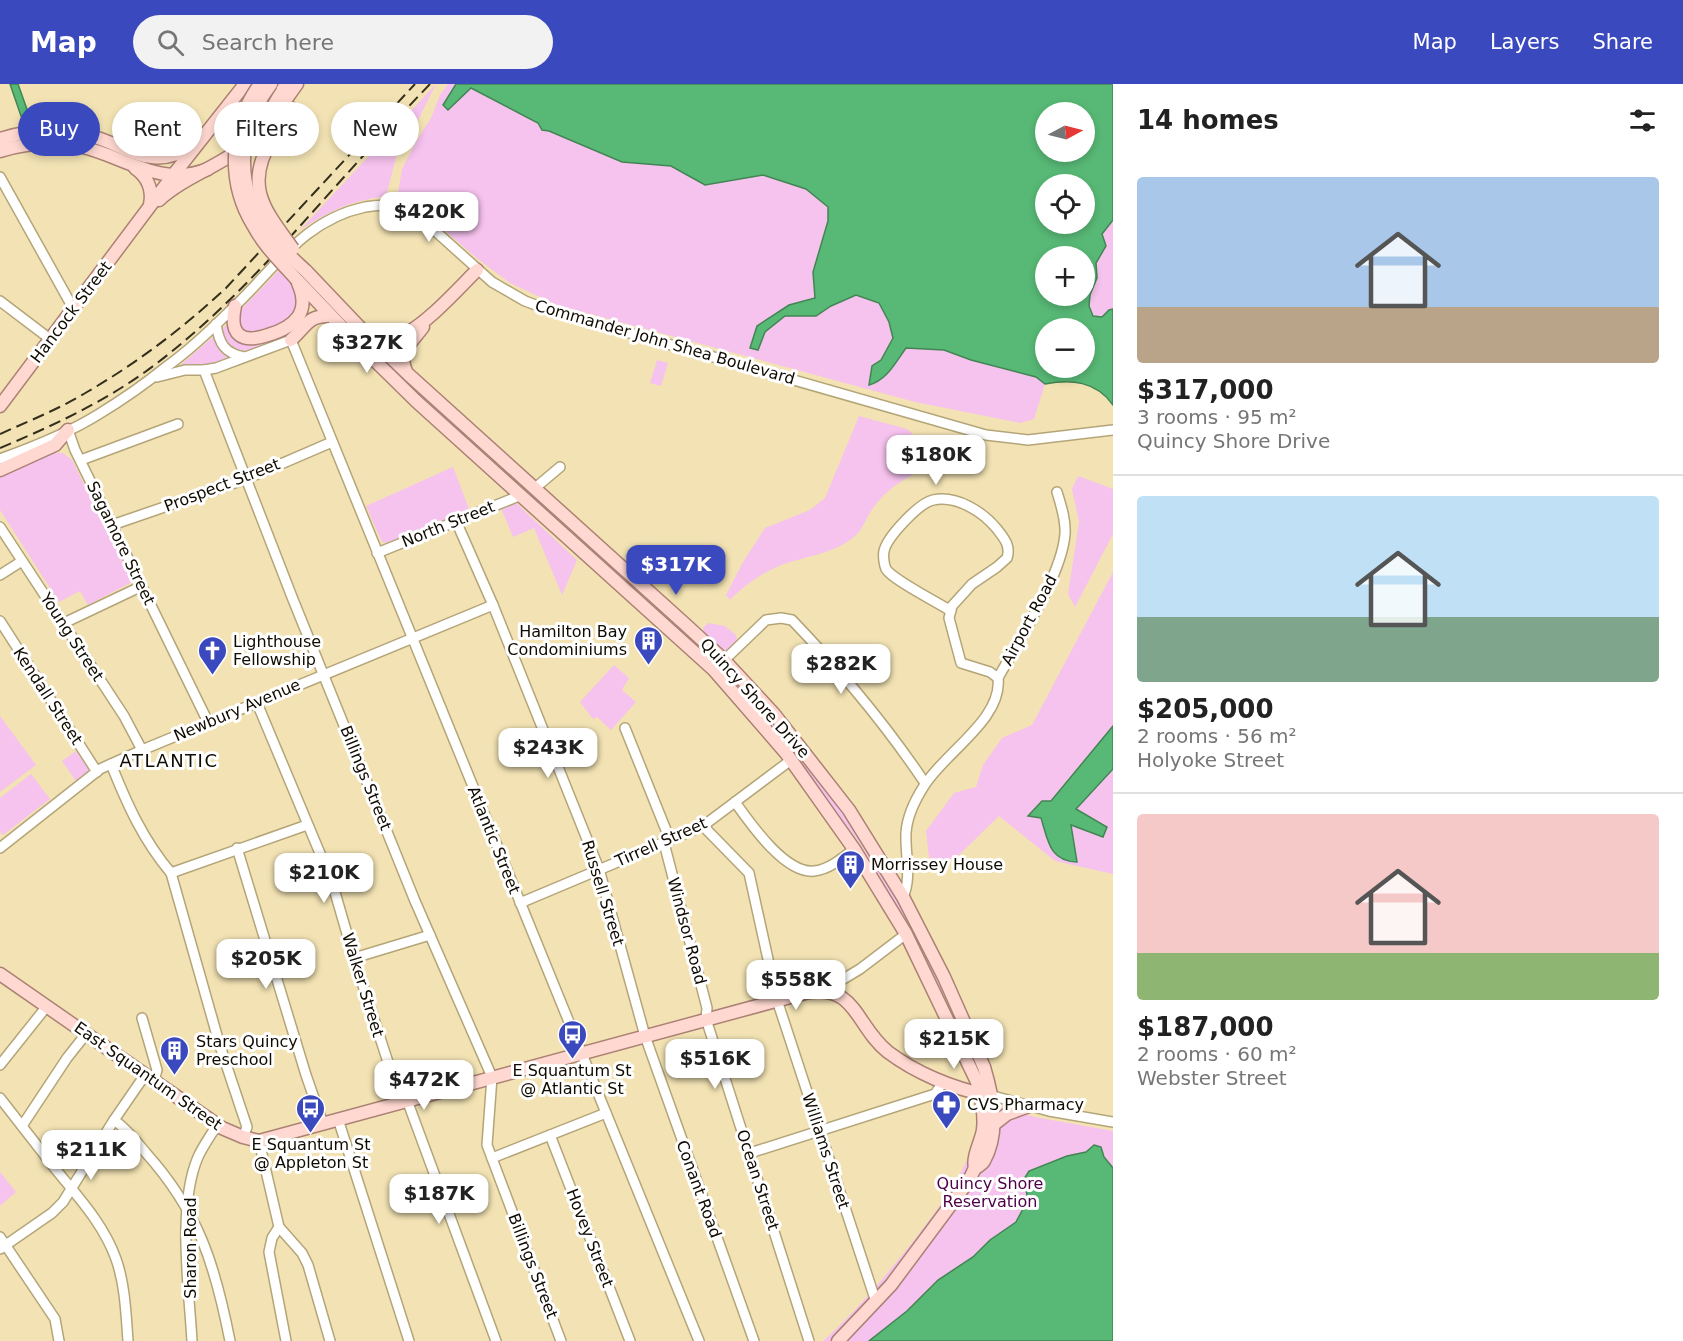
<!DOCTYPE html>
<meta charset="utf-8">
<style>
body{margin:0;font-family:"DejaVu Sans",sans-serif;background:#f2f2f2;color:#222;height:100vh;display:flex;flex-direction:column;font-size:22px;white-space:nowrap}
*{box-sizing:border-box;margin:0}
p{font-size:20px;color:#767676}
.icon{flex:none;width:33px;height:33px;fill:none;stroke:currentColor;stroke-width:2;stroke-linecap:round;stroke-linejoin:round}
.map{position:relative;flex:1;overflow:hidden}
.sheet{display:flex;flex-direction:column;background:#fff;width:570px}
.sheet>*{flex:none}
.banner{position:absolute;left:18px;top:18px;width:570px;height:54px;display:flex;gap:12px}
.needle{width:39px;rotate:83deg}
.tools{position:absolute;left:1035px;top:18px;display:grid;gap:12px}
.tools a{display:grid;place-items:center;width:60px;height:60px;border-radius:50%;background:#fff;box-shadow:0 3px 9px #0003;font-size:30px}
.price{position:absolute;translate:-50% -51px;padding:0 14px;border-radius:12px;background:#fff;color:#222;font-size:20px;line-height:39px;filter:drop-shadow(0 2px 3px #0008)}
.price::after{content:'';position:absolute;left:50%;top:36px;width:18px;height:14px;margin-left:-9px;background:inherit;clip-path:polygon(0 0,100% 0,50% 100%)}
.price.active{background:#3a49bd;color:#fff}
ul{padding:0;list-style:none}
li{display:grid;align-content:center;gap:12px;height:318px;padding:0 24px}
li+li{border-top:2px solid #e0e0e0}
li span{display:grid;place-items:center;height:186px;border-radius:6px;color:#555}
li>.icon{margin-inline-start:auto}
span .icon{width:108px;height:108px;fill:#fffc;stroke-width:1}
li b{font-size:26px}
h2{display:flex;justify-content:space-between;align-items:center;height:72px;padding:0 24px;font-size:26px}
.pill{padding:0 21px;border-radius:27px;background:#fff;box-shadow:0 3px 9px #0003;font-size:21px;line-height:54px}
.pill.active{background:#3a49bd;color:#fff}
header{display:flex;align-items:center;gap:36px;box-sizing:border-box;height:84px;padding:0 30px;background:#3a49bd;color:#fff}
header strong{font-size:28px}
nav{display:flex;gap:33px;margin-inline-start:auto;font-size:21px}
.search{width:420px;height:54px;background:#f2f2f2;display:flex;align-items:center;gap:15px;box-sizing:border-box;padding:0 21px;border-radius:33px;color:#767676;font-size:22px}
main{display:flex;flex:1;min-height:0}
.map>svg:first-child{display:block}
.green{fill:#f6c2ee}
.water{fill:#58b976;stroke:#428553;stroke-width:1.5;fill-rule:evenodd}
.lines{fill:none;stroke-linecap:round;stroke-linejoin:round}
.minor-casing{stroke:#b4a578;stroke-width:12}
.major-casing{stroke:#ab8174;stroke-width:15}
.minor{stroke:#fff;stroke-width:9}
.major{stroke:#ffd9d1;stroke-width:12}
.rail{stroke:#342e1d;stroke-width:2;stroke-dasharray:12 6;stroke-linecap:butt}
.major-bridge-casing{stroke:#ab8174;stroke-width:15;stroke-linecap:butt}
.major-bridge{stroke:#ffd9d1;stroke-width:12}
.labels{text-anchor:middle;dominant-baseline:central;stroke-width:6;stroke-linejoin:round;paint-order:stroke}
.street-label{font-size:16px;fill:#100b00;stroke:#fff}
.poi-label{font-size:16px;fill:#100b00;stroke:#fff;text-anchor:start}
.park-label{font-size:16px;fill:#4d0048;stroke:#fff}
.neighbourhood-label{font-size:18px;letter-spacing:1.5px;fill:#100b00;stroke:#fff}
</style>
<header>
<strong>Map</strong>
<div class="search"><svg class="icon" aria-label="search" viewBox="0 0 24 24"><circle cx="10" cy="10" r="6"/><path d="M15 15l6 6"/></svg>Search here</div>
<nav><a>Map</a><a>Layers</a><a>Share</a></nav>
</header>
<main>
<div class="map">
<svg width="1113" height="1257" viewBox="0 0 1113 1257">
<rect width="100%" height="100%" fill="#f3e3b4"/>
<g class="green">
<path d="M436,0L416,40L397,70L386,112C347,118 332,126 300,146Z"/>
<path d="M448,0H456L443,21L471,4L538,39L542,46L549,47L622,78L671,82L705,101L763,91L806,105L828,124V137L813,188L815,214L789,221L757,242L758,266L765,248L785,232H816L831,222L856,211L879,219L889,238L893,254L881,276L872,282L886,291L905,264L944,266L971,276L1036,293L1045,300L1034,335L1020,339L915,318L557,221L510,199L479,176L417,123L397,115L402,85L417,56L431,34L440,11Z"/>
<path d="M1113,136V225L1109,226L1102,233L1093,232L1089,222L1090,211L1097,194L1096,179L1103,169L1102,150Z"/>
<path d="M279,186C297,206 301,212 290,238L253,252L240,246L238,229Z"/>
<path d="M225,242L230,244L235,252L284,250L285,253C262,261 250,273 227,263L220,246Z"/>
<path d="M214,252L221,265L231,274L216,279L176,285Z"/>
<path d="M371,261L710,570L709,571L675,541L664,534L407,300L368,264Z"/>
<path d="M657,276L668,279L661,302L650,299Z"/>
<path d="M859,332L907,345L926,362L932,382C909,391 888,403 873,424C867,432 863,445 856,451C837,469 807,472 784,480C765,487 744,501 730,516L726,511L743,478L765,444L810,426L825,414Z"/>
<path d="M54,369H63L72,376L132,498L88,521L80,507L59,518L0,426V393Z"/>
<path d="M453,383L469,425L387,459L382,458L366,422Z"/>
<path d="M1078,392L1113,405V450L1075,523L1068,510L1079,438L1072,405Z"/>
<path d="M515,418L577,476L562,511L534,444L513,453L501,424Z"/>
<path d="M1113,488V642L1051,717L1028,731L1041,734L1050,762L1071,741L1103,753L1107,743L1075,725L1113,685V790L1055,777L999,732L959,771L936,781L929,773L926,747L954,709L976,703L983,681L1002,654L1032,641Z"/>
<path d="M708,539L725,542L736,551L737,558L729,566L724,568L704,550L703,544Z"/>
<path d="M614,581L629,594L622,606L636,618L611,646L597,633L593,635L580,618Z"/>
<path d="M726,587C796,659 859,741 907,831C936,884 959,941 984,996L903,832L861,761L801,679L728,594Z"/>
<path d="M0,632L36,681L0,708Z"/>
<path d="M76,667L88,684V689L76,697L62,677Z"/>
<path d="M31,690L50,715L3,751L0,748V714Z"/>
<path d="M975,1016L1035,1033L1113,1047V1084L1104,1073L1101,1063L1080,1070L1067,1072L1044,1082L1026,1104V1119L1016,1138L990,1156L973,1173L938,1196L908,1227L869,1257H823C858,1226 886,1191 915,1155C937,1126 960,1096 973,1062C978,1047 978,1031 975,1016Z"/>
<path d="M0,1088L16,1108L0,1122Z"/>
</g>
<g class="water">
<path d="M10,0H18L29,31L25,38L21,32Z"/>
<path d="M456,0H1113V136L1102,150L1106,162L1096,179L1097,194L1090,211L1089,222L1093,232L1102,233L1109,226L1113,225V321C1096,297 1071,295 1045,300L1036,293L971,276L944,266L906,264C895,279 887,296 869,301L872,282L881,276L893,254L889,238L879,219L856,211L831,222L816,232H785L765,248L758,266L750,264L757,242L789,221L815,214L813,188L828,137V123L806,105L763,91L705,101L671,82L622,78L549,47L542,46L538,39L471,4L448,26L443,21ZM1046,28H1084V68H1046ZM1046,100H1084V140H1046ZM1084,172V212H1046V172ZM1084,244V284H1046V244Z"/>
<path d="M1113,642V685L1076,725L1107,743L1103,753L1071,741L1077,778C1049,777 1048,756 1041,734L1028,732L1042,717H1051Z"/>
<path d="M1094,1061L1101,1063L1104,1073L1113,1084V1257H869L907,1227L938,1196L973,1173L990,1156L1016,1138L1026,1119L1027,1111L1024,1095L1029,1087L1067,1072L1086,1068Z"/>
</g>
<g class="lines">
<defs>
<g id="minor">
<path d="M0,93L73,224"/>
<path d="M0,217L50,255"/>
<path d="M216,240C219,259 224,269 244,273"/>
<path d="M204,286L292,513L415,817L492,993L487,1061L561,1257"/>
<path d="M157,293L185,286H204L216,284L291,256L699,1257"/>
<path d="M68,346L75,366L208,638"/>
<path d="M0,375C33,363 69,349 99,330C122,316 145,300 166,283C190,266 213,244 234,223C276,183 304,136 365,123C382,120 398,120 414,128L492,198L525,217L549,226L986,351L1028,356L1113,346"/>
<path d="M81,376L178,340"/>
<path d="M535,404L560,383"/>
<path d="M456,437L493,521L599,785L645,952L754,1257"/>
<path d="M112,441L246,395L332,358"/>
<path d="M0,443L124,632L142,666"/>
<path d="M377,469L519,412"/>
<path d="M0,491L22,477"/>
<path d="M951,527C937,518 893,496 886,485C884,481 883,472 884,467C887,453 919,419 933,416C957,411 983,428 997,445C1004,454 1011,462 1007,474L997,483L972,500L952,522L949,534L961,579L990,588L998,594"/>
<path d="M0,537L97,688"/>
<path d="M64,539L142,502"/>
<path d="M714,586L766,536L781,534L792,536C841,587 886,641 925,699"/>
<path d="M257,619L332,798L354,874L401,1018"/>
<path d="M625,644L670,756"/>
<path d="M111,680C127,720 143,756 171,789L220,962L247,1043L243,1053"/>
<path d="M735,718C750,739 785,790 814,787C828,786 843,774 854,765"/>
<path d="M703,742L749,789L777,916L876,1218"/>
<path d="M664,759L707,924L706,935L809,1257"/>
<path d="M0,764L100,685L142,666L493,521"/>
<path d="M237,764L306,991L323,1040"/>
<path d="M171,789L307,741"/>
<path d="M903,813C912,794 905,770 906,749C907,732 915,716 924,702C944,669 1003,635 998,594C1019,556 1062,491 1065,450C1066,436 1061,421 1057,408"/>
<path d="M520,819L703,742L791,676"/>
<path d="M354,874L430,851"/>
<path d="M825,906L860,885L906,850"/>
<path d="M142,934L157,986L154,997"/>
<path d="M0,981L47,922"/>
<path d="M993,1012L1049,1027L1113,1038"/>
<path d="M0,1014C19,1038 38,1063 57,1087C79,1114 104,1141 116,1175C125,1200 126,1230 128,1257"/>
<path d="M407,1016L496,1257"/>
<path d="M338,1035L409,1257"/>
<path d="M114,1036C127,1045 136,1057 146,1069C199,1128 215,1181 230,1257"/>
<path d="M22,1042L67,974L86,950"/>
<path d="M550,1051L630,1257"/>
<path d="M259,1057L279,1143L302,1169L308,1181L330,1257"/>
<path d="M750,1069L935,1010L943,998"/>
<path d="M492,1074L606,1029"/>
<path d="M279,1143L272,1154L269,1168L286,1257"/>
<path d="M0,1153L55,1235L59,1257"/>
<path d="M0,1165L52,1129L63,1118L114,1036L145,991"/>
<path d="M192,1257C189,1204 177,1122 198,1073C203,1062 211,1051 217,1041"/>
</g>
<g id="major">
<path d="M269,39L297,0"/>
<path d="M273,53L291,24"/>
<path d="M0,55C29,46 58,44 88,51C128,61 151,90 193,61"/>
<path d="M0,67C27,59 55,56 83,63C124,73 163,104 208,85"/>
<path d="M135,84C148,93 153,106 150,121"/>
<path d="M159,116C185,92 222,82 248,58C264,43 274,19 286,0"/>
<path d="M306,187L365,249L408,290L686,541L724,576L774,630L849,726L903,813L944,893L984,983C993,1013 1000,1048 984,1077C982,1081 977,1082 974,1086C972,1090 970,1095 967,1099L891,1201L838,1257"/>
<path d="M297,196L358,260L416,317L714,586L786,669L854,765L906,850L977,998C981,1014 985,1030 983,1046C981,1058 972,1073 975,1084"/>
<path d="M235,222C229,251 241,260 268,251C295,243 311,228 298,199"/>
<path d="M369,250C380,254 390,255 402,251C424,243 459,204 477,186"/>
<path d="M291,256C307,242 307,231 331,232"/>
<path d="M406,287C397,268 413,257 423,243"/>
<path d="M0,322L174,90L245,0"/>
<path d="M0,386L55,361L68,346"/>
<path d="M0,890L222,1044L243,1053L259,1057L805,909C857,899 855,942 888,968C916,989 952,1004 986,1011"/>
<path d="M993,1041L1007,1030L1029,1022"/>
</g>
</defs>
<use href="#minor" class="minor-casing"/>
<use href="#major" class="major-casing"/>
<use href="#minor" class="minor"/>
<use href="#major" class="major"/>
<g class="rail">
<path d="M0,350C29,337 59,325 87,308C137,279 183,244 226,204L415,0"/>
<path d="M0,364C50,343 100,320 145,288C203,246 253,194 301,141C343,94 386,46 430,0"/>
</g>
<defs>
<g id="major-bridge">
<path d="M260,0C230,41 226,97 253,141C264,162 281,178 297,196"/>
<path d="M271,0C239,42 234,98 264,143C275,159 291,173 306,187"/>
<path d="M273,53C243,102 264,125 293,165"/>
</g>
</defs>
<use href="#major-bridge" class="major-bridge-casing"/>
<use href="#major-bridge" class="major-bridge"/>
</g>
<defs>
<symbol id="building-pin" viewBox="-11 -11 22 30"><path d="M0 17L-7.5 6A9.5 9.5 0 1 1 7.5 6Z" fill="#3a49bd" stroke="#fff"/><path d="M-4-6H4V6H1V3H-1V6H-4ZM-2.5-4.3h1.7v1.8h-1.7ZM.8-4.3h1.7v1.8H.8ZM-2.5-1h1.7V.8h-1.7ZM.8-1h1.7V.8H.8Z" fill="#fff"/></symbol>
<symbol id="church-pin" viewBox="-11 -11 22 30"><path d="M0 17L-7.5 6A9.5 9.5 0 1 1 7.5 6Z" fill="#3a49bd" stroke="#fff"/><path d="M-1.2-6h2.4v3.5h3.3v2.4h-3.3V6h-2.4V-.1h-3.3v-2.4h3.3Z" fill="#fff"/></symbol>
<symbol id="bus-pin" viewBox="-11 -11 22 30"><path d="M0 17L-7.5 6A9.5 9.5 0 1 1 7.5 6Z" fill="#3a49bd" stroke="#fff"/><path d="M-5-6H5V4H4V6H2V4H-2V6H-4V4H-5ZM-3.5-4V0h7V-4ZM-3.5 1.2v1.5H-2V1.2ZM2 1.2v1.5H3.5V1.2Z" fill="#fff"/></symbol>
<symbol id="pharmacy-pin" viewBox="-11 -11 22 30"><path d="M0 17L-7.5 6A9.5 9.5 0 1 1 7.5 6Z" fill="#3a49bd" stroke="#fff"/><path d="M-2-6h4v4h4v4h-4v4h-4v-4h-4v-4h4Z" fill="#fff"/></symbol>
</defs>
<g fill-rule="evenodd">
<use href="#building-pin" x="632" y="540" width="33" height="45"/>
<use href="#church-pin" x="196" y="550" width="33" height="45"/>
<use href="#building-pin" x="834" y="764" width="33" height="45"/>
<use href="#bus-pin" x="556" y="934" width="33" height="45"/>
<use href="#building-pin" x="158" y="950" width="33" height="45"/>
<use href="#pharmacy-pin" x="930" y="1004" width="33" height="45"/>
<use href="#bus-pin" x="294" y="1008" width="33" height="45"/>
</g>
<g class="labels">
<g class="street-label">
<text transform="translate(71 228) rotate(-53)">Hancock Street</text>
<text transform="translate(665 258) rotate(16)">Commander John Shea Boulevard</text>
<text transform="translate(222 401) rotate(-21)">Prospect Street</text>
<text transform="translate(448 440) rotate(-22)">North Street</text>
<text transform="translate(121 459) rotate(64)">Sagamore Street</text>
<text transform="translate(1029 536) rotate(-62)">Airport Road</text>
<text transform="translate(72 553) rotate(57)">Young Street</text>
<text transform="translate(48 612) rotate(57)">Kendall Street</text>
<text transform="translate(755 614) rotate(48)">Quincy Shore Drive</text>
<text transform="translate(237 626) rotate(-23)">Newbury Avenue</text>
<text transform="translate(366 694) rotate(68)">Billings Street</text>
<text transform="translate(494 756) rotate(68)">Atlantic Street</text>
<text transform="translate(661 758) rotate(-24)">Tirrell Street</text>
<text transform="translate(603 809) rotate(73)">Russell Street</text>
<text transform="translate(687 847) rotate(75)">Windsor Road</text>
<text transform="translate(363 901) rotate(73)">Walker Street</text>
<text transform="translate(148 992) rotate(35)">East Squantum Street</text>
<text transform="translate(826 1067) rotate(72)">Williams Street</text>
<text transform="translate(758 1096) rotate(72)">Ocean Street</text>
<text transform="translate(699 1105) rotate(70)">Conant Road</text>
<text transform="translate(590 1154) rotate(69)">Hovey Street</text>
<text transform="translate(190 1164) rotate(-90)">Sharon Road</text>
<text transform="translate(533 1182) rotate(69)">Billings Street</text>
</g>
<g class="poi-label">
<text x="627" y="547" text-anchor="end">Hamilton Bay<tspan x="627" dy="18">Condominiums</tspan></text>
<text x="233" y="557">Lighthouse<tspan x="233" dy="18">Fellowship</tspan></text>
<text x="871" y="780">Morrissey House</text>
<text x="196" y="957">Stars Quincy<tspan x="196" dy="18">Preschool</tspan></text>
<text x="572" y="986" text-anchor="middle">E Squantum St<tspan x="572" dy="18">@ Atlantic St</tspan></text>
<text x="967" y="1020">CVS Pharmacy</text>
<text x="311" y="1060" text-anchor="middle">E Squantum St<tspan x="311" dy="18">@ Appleton St</tspan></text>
</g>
<g class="park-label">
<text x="990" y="1099">Quincy Shore<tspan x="990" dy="18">Reservation</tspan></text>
</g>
<g class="neighbourhood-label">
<text x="169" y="676">ATLANTIC</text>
</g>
</g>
</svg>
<div class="tools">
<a><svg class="needle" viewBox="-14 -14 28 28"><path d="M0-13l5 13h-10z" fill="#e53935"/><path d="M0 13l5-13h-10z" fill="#767676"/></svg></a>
<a><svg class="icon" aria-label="locate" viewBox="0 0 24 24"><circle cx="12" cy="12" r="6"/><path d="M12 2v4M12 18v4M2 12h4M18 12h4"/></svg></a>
<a>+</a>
<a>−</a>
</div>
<b class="price" style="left:429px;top:159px">$420K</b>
<b class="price" style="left:367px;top:290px">$327K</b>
<b class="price" style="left:936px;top:402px">$180K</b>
<b class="price active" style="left:676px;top:512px">$317K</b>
<b class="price" style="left:841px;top:611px">$282K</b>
<b class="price" style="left:548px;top:695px">$243K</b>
<b class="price" style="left:324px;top:820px">$210K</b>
<b class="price" style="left:266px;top:906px">$205K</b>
<b class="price" style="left:796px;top:927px">$558K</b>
<b class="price" style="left:954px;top:986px">$215K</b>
<b class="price" style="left:715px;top:1006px">$516K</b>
<b class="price" style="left:424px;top:1027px">$472K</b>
<b class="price" style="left:91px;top:1097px">$211K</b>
<b class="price" style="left:439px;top:1141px">$187K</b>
<div class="banner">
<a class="pill active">Buy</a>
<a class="pill">Rent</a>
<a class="pill">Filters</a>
<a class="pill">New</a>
</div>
</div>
<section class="sheet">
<h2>14 homes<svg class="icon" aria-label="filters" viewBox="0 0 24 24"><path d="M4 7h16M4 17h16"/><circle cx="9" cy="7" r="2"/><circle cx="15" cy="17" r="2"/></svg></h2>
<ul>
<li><span style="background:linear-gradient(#a9c7e8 70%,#b9a48a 0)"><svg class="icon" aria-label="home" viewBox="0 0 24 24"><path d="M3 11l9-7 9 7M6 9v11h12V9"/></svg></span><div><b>$317,000</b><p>3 rooms · 95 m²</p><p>Quincy Shore Drive</p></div></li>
<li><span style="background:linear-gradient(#bfe0f5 65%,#7fa58c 0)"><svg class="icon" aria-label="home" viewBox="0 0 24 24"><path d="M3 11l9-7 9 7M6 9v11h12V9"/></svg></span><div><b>$205,000</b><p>2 rooms · 56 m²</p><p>Holyoke Street</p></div></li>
<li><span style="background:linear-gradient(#f6c9c9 75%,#8fb573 0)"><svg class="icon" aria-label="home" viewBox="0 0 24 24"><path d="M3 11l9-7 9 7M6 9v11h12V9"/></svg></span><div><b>$187,000</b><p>2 rooms · 60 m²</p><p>Webster Street</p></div></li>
</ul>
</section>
</main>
